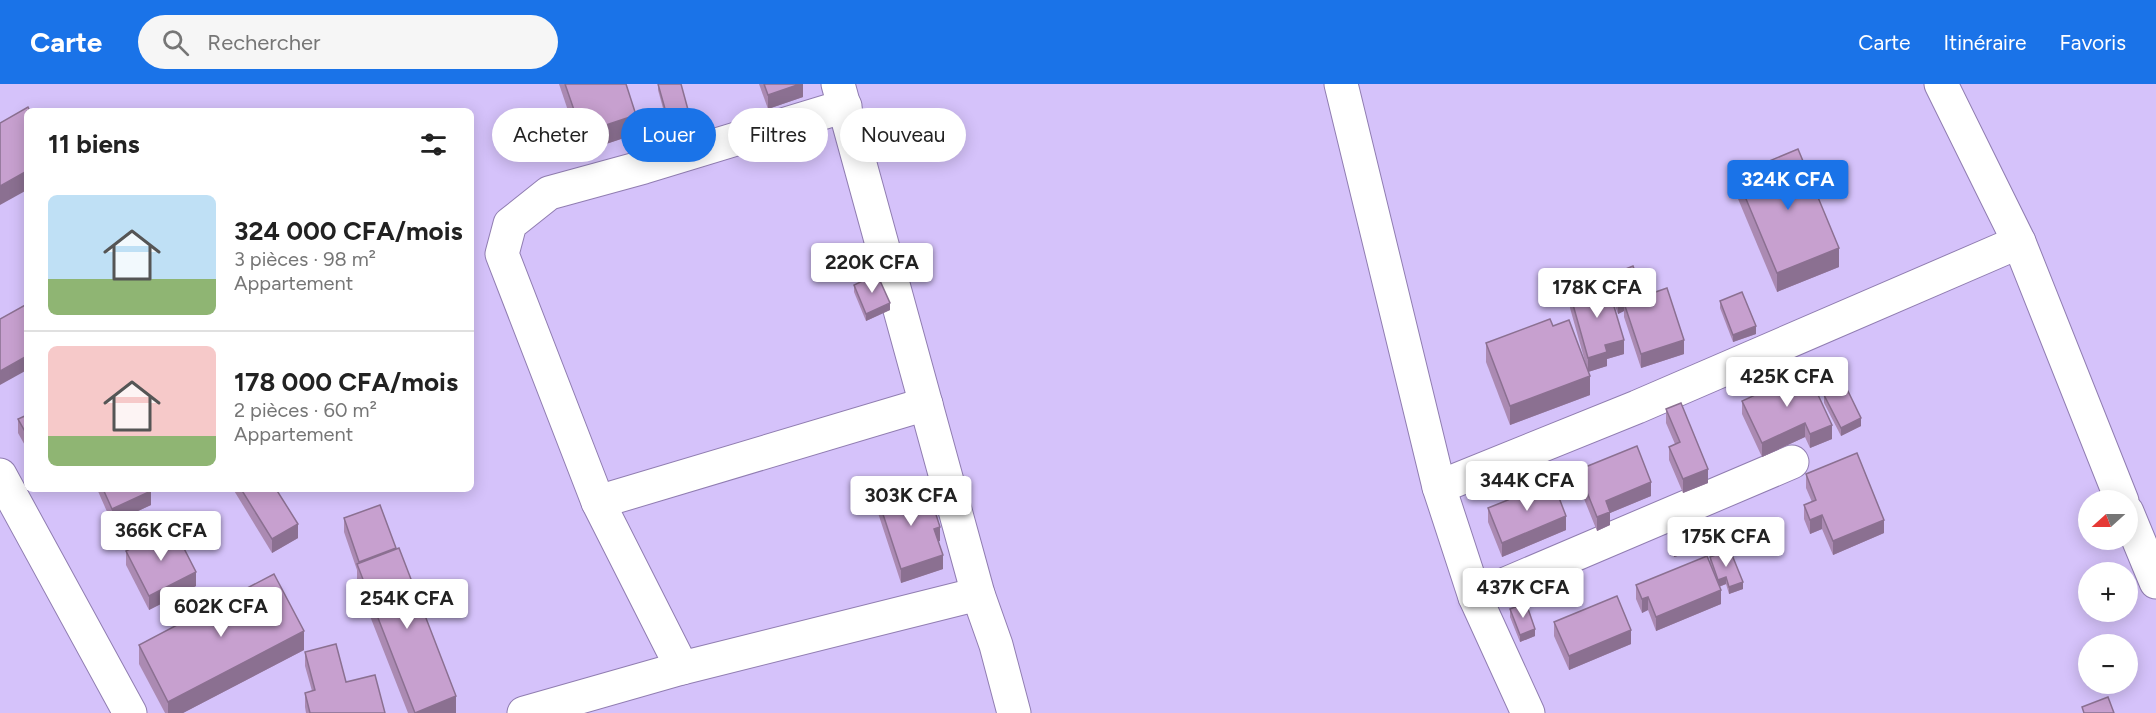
<!DOCTYPE html>
<html lang="fr">
<meta charset="utf-8">
<style>
body{margin:0;font-family:Figtree,sans-serif;background:#f6f6f6;color:#222;height:100vh;display:flex;flex-direction:column;font-size:22px;white-space:nowrap}
*{box-sizing:border-box;margin:0}
p{font-size:20px;color:#767676}
.icon{flex:none;width:33px;height:33px;fill:none;stroke:currentColor;stroke-width:2;stroke-linecap:round;stroke-linejoin:round}
.map{position:relative;flex:1;overflow:hidden}
.drawer{position:absolute;left:24px;top:24px;width:450px;height:384px;display:flex;flex-direction:column;background:#fff;border-radius:9px;box-shadow:0 3px 15px #0003}
.drawer>*{flex:none}
.guide{position:absolute;left:492px;top:24px;width:570px;height:54px;display:flex;gap:12px}
.needle{width:39px;rotate:249deg}
.tools{position:absolute;left:2078px;top:406px;display:grid;gap:12px}
.tools a{display:grid;place-items:center;width:60px;height:60px;border-radius:50%;background:#fff;box-shadow:0 3px 15px #0003;font-size:30px}
.price{position:absolute;translate:-50% -51px;padding:0 14px;border-radius:6px;background:#fff;color:#222;font-size:20px;line-height:39px;filter:drop-shadow(0 2px 3px #0008)}
.price::after{content:'';position:absolute;left:50%;top:36px;width:18px;height:14px;margin-left:-9px;background:inherit;clip-path:polygon(0 0,100% 0,50% 100%)}
.price.current{background:#1a73e8;color:#fff}
ul{padding:0;list-style:none}
li{display:flex;align-items:center;gap:18px;height:150px;padding:0 24px}
li+li{border-top:2px solid #e0e0e0}
li span{display:grid;place-items:center;flex:none;width:168px;height:120px;border-radius:9px;color:#555}
li>.icon{margin-inline-start:auto}
span .icon{width:72px;height:72px;fill:#fffc;stroke-width:1}
li b{font-size:26px}
h2{display:flex;justify-content:space-between;align-items:center;height:72px;padding:0 24px;font-size:26px}
.chip{padding:0 21px;border-radius:27px;background:#fff;box-shadow:0 3px 15px #0003;font-size:21px;line-height:54px}
.chip.current{background:#1a73e8;color:#fff}
header{display:flex;align-items:center;gap:36px;box-sizing:border-box;height:84px;padding:0 30px;background:#1a73e8;color:#fff}
header strong{font-size:28px}
nav{display:flex;gap:33px;margin-inline-start:auto;font-size:21px}
.search{width:420px;height:54px;background:#f6f6f6;display:flex;align-items:center;gap:15px;box-sizing:border-box;padding:0 21px;border-radius:33px;color:#767676;font-size:22px}
.map>svg:first-child{display:block}
.lines{fill:none;stroke-linecap:round;stroke-linejoin:round}
.street-casing{stroke:#907db1;stroke-width:35}
.street{stroke:#fff;stroke-width:33}
.wall{fill:#ab8ab2}
.shaded-wall{fill:#8b7091}
.building{fill:#c7a0cf;stroke:#8b7091;stroke-width:1.5}
</style>
<header>
<strong>Carte</strong>
<div class="search"><svg class="icon" aria-label="search" viewBox="0 0 24 24"><circle cx="10" cy="10" r="6"/><path d="M15 15l6 6"/></svg>Rechercher</div>
<nav><a>Carte</a><a>Itinéraire</a><a>Favoris</a></nav>
</header>
<div class="map">
<svg width="2156" height="629" viewBox="0 0 2156 629">
<rect width="100%" height="100%" fill="#d5c2fa"/>
<g class="lines">
<defs>
<g id="street">
<path d="M838,0L978,510L996,561L1014,629"/>
<path d="M1341,0L1439,403L1475,513L1528,629"/>
<path d="M1941,0L2019,158L2122,417"/>
<path d="M0,391L130,629"/>
<path d="M1439,403L1637,323L2019,158"/>
<path d="M598,418L926,320"/>
<path d="M2127,428L2156,498"/>
<path d="M1475,513L1792,378"/>
<path d="M682,584L598,418L502,170L510,140L549,109L644,83L845,22"/>
<path d="M524,629L682,584L978,510"/>
</g>
</defs>
<use href="#street" class="street-casing"/>
<use href="#street" class="street"/>
</g>
<g class="wall">
<path d="M559,0H626L636,50L582,68Z"/>
<path d="M658,0L690,40L669,46L658,6Z"/>
<path d="M759,0H803V13L768,25Z"/>
<path d="M1736,91L1839,183L1777,208L1736,110Z"/>
<path d="M1606,193L1644,212L1684,270L1641,284L1624,233V227L1618,230L1610,209L1624,270L1607,275V282L1588,288L1570,224V210L1606,199Z"/>
<path d="M854,201L890,226L866,237L854,208Z"/>
<path d="M1720,217L1756,250L1733,258L1720,224Z"/>
<path d="M1553,242L1590,311L1510,341L1486,278V259Z"/>
<path d="M1807,287L1832,355L1810,364L1805,353L1762,373L1742,330V317Z"/>
<path d="M1824,311L1861,342L1841,352L1824,319Z"/>
<path d="M1666,325L1708,399L1683,409L1669,376V363L1675,360L1666,339Z"/>
<path d="M27,331V365L18,349V335Z"/>
<path d="M1578,386L1651,412L1610,429V441L1597,447L1578,400Z"/>
<path d="M1806,390L1884,449L1833,471L1822,445L1810,450L1804,435V421L1812,418L1806,404Z"/>
<path d="M97,405H156L151,408V421L112,439Z"/>
<path d="M233,405H276L298,454L272,469Z"/>
<path d="M878,415L924,421L940,457H938L943,485L901,499L878,429Z"/>
<path d="M1488,424L1566,446L1502,473L1488,438Z"/>
<path d="M344,434L396,466L456,629H408L357,499V486L344,448Z"/>
<path d="M1670,451L1701,465L1674,473L1670,458Z"/>
<path d="M126,467L196,502L149,526L126,481Z"/>
<path d="M1710,473L1743,505L1729,510L1726,500L1719,503L1721,520L1656,547L1648,526L1642,529L1636,515V501L1710,479Z"/>
<path d="M1510,525L1535,552L1520,558L1510,533Z"/>
<path d="M1554,538L1631,560L1569,586L1554,552Z"/>
<path d="M139,561L304,566L183,629H165L139,580Z"/>
<path d="M305,568L346,598L385,629H306L305,623V609L312,607L305,582Z"/>
</g>
<g class="shaded-wall">
<path d="M800,0H803V13L768,25V11Z"/>
<path d="M636,31V50L582,68V49Z"/>
<path d="M690,33V40L669,46V39Z"/>
<path d="M27,87V106L0,121V102Z"/>
<path d="M1839,164V183L1777,208V189Z"/>
<path d="M890,219V226L866,237V230Z"/>
<path d="M1624,220V227L1618,230V222Z"/>
<path d="M1756,242V250L1733,258V251Z"/>
<path d="M1624,256V270L1607,275V282L1588,288V274L1605,261Z"/>
<path d="M1684,256V270L1641,284V270Z"/>
<path d="M27,272V286L0,301V287Z"/>
<path d="M1590,292V311L1510,341V322Z"/>
<path d="M1861,334V342L1841,352V344Z"/>
<path d="M1805,339V353L1762,373V359Z"/>
<path d="M1832,341V355L1810,364V350Z"/>
<path d="M1708,385V399L1683,409V395Z"/>
<path d="M1651,398V412L1610,429V441L1597,447V433L1606,417Z"/>
<path d="M145,405H156L151,408V421L112,439V425Z"/>
<path d="M1822,431V445L1810,450V436Z"/>
<path d="M1566,432V446L1502,473V459Z"/>
<path d="M1884,436V449L1833,471V457Z"/>
<path d="M298,440V454L272,469V455Z"/>
<path d="M940,443V457L934,459V445Z"/>
<path d="M1701,457V465L1674,473V465Z"/>
<path d="M396,464V478L359,485V478Z"/>
<path d="M943,471V485L901,499V485Z"/>
<path d="M196,488V502L149,526V512Z"/>
<path d="M1726,493V500L1718,503V496Z"/>
<path d="M1743,498V505L1729,510V503Z"/>
<path d="M1721,506V520L1656,547V533Z"/>
<path d="M1648,513V526L1642,529V515Z"/>
<path d="M1535,545V552L1520,558V551Z"/>
<path d="M1631,546V560L1569,586V572Z"/>
<path d="M304,547V566L183,629H168V618Z"/>
<path d="M456,612V629H415Z"/>
</g>
<g class="building">
<path d="M565,0H626L636,31L582,49Z"/>
<path d="M658,0H681L690,33L669,39Z"/>
<path d="M764,0H800L768,11Z"/>
<path d="M28,23L30,27H27V87L0,102V39Z"/>
<path d="M1798,65L1839,164L1777,189L1736,91Z"/>
<path d="M1633,182L1644,212L1624,219V220L1618,222L1606,193Z"/>
<path d="M877,190L890,219L866,230L854,201Z"/>
<path d="M1607,199L1624,256L1605,261L1607,268L1588,274L1570,210Z"/>
<path d="M1667,204L1684,256L1641,270L1624,219Z"/>
<path d="M1742,208L1756,242L1733,251L1720,217Z"/>
<path d="M27,220V272L0,287V235Z"/>
<path d="M1550,235L1553,242L1569,236L1590,292L1510,322L1486,259Z"/>
<path d="M1807,287L1832,341L1810,350L1805,339L1762,359L1742,317Z"/>
<path d="M1845,301L1861,334L1841,344L1824,311Z"/>
<path d="M1681,319L1708,385L1683,395L1669,363L1680,358L1666,325Z"/>
<path d="M27,331V351L18,335Z"/>
<path d="M1637,362L1651,398L1606,417L1610,428L1597,433L1578,386Z"/>
<path d="M1857,369L1884,436L1833,457L1822,431L1810,436L1804,421L1816,416L1806,390Z"/>
<path d="M1553,398L1566,432L1502,459L1488,424Z"/>
<path d="M917,402L924,421L932,418L940,443L934,445L943,471L901,485L878,415Z"/>
<path d="M103,405H150L151,407L112,425Z"/>
<path d="M241,405H276L298,440L272,455Z"/>
<path d="M380,421L396,464L359,478L344,434Z"/>
<path d="M173,443L196,488L149,512L126,467Z"/>
<path d="M1697,443L1701,457L1674,465L1670,451Z"/>
<path d="M399,464L456,612L415,629L357,480Z"/>
<path d="M1730,466L1743,498L1729,503L1726,493L1718,496L1710,473Z"/>
<path d="M1707,472L1721,506L1656,533L1648,513L1642,515L1636,501Z"/>
<path d="M274,490L304,547L168,618L139,561Z"/>
<path d="M1617,512L1631,546L1569,572L1554,538Z"/>
<path d="M1526,519L1535,545L1520,551L1510,525Z"/>
<path d="M336,560L346,598L375,591L385,629H310L305,609L315,606L305,568Z"/>
<path d="M2108,613L2114,629H2084L2082,623Z"/>
</g>
</svg>
<div class="tools">
<a><svg class="needle" viewBox="-14 -14 28 28"><path d="M0-13l5 13h-10z" fill="#e53935"/><path d="M0 13l5-13h-10z" fill="#767676"/></svg></a>
<a>+</a>
<a>−</a>
</div>
<b class="price current" style="left:1788px;top:127px">324K CFA</b>
<b class="price" style="left:872px;top:210px">220K CFA</b>
<b class="price" style="left:1597px;top:235px">178K CFA</b>
<b class="price" style="left:1787px;top:324px">425K CFA</b>
<b class="price" style="left:1527px;top:428px">344K CFA</b>
<b class="price" style="left:911px;top:443px">303K CFA</b>
<b class="price" style="left:161px;top:478px">366K CFA</b>
<b class="price" style="left:1726px;top:484px">175K CFA</b>
<b class="price" style="left:1523px;top:535px">437K CFA</b>
<b class="price" style="left:407px;top:546px">254K CFA</b>
<b class="price" style="left:221px;top:554px">602K CFA</b>
<div class="guide">
<a class="chip">Acheter</a>
<a class="chip current">Louer</a>
<a class="chip">Filtres</a>
<a class="chip">Nouveau</a>
</div>
<section class="drawer">
<h2>11 biens<svg class="icon" aria-label="filters" viewBox="0 0 24 24"><path d="M4 7h16M4 17h16"/><circle cx="9" cy="7" r="2"/><circle cx="15" cy="17" r="2"/></svg></h2>
<ul>
<li><span style="background:linear-gradient(#bfe0f5 70%,#8fb573 0)"><svg class="icon" aria-label="home" viewBox="0 0 24 24"><path d="M3 11l9-7 9 7M6 9v11h12V9"/></svg></span><div><b>324 000 CFA/mois</b><p>3 pièces · 98 m²</p><p>Appartement</p></div></li>
<li><span style="background:linear-gradient(#f6c9c9 75%,#8fb573 0)"><svg class="icon" aria-label="home" viewBox="0 0 24 24"><path d="M3 11l9-7 9 7M6 9v11h12V9"/></svg></span><div><b>178 000 CFA/mois</b><p>2 pièces · 60 m²</p><p>Appartement</p></div></li>
</ul>
</section>
</div>
